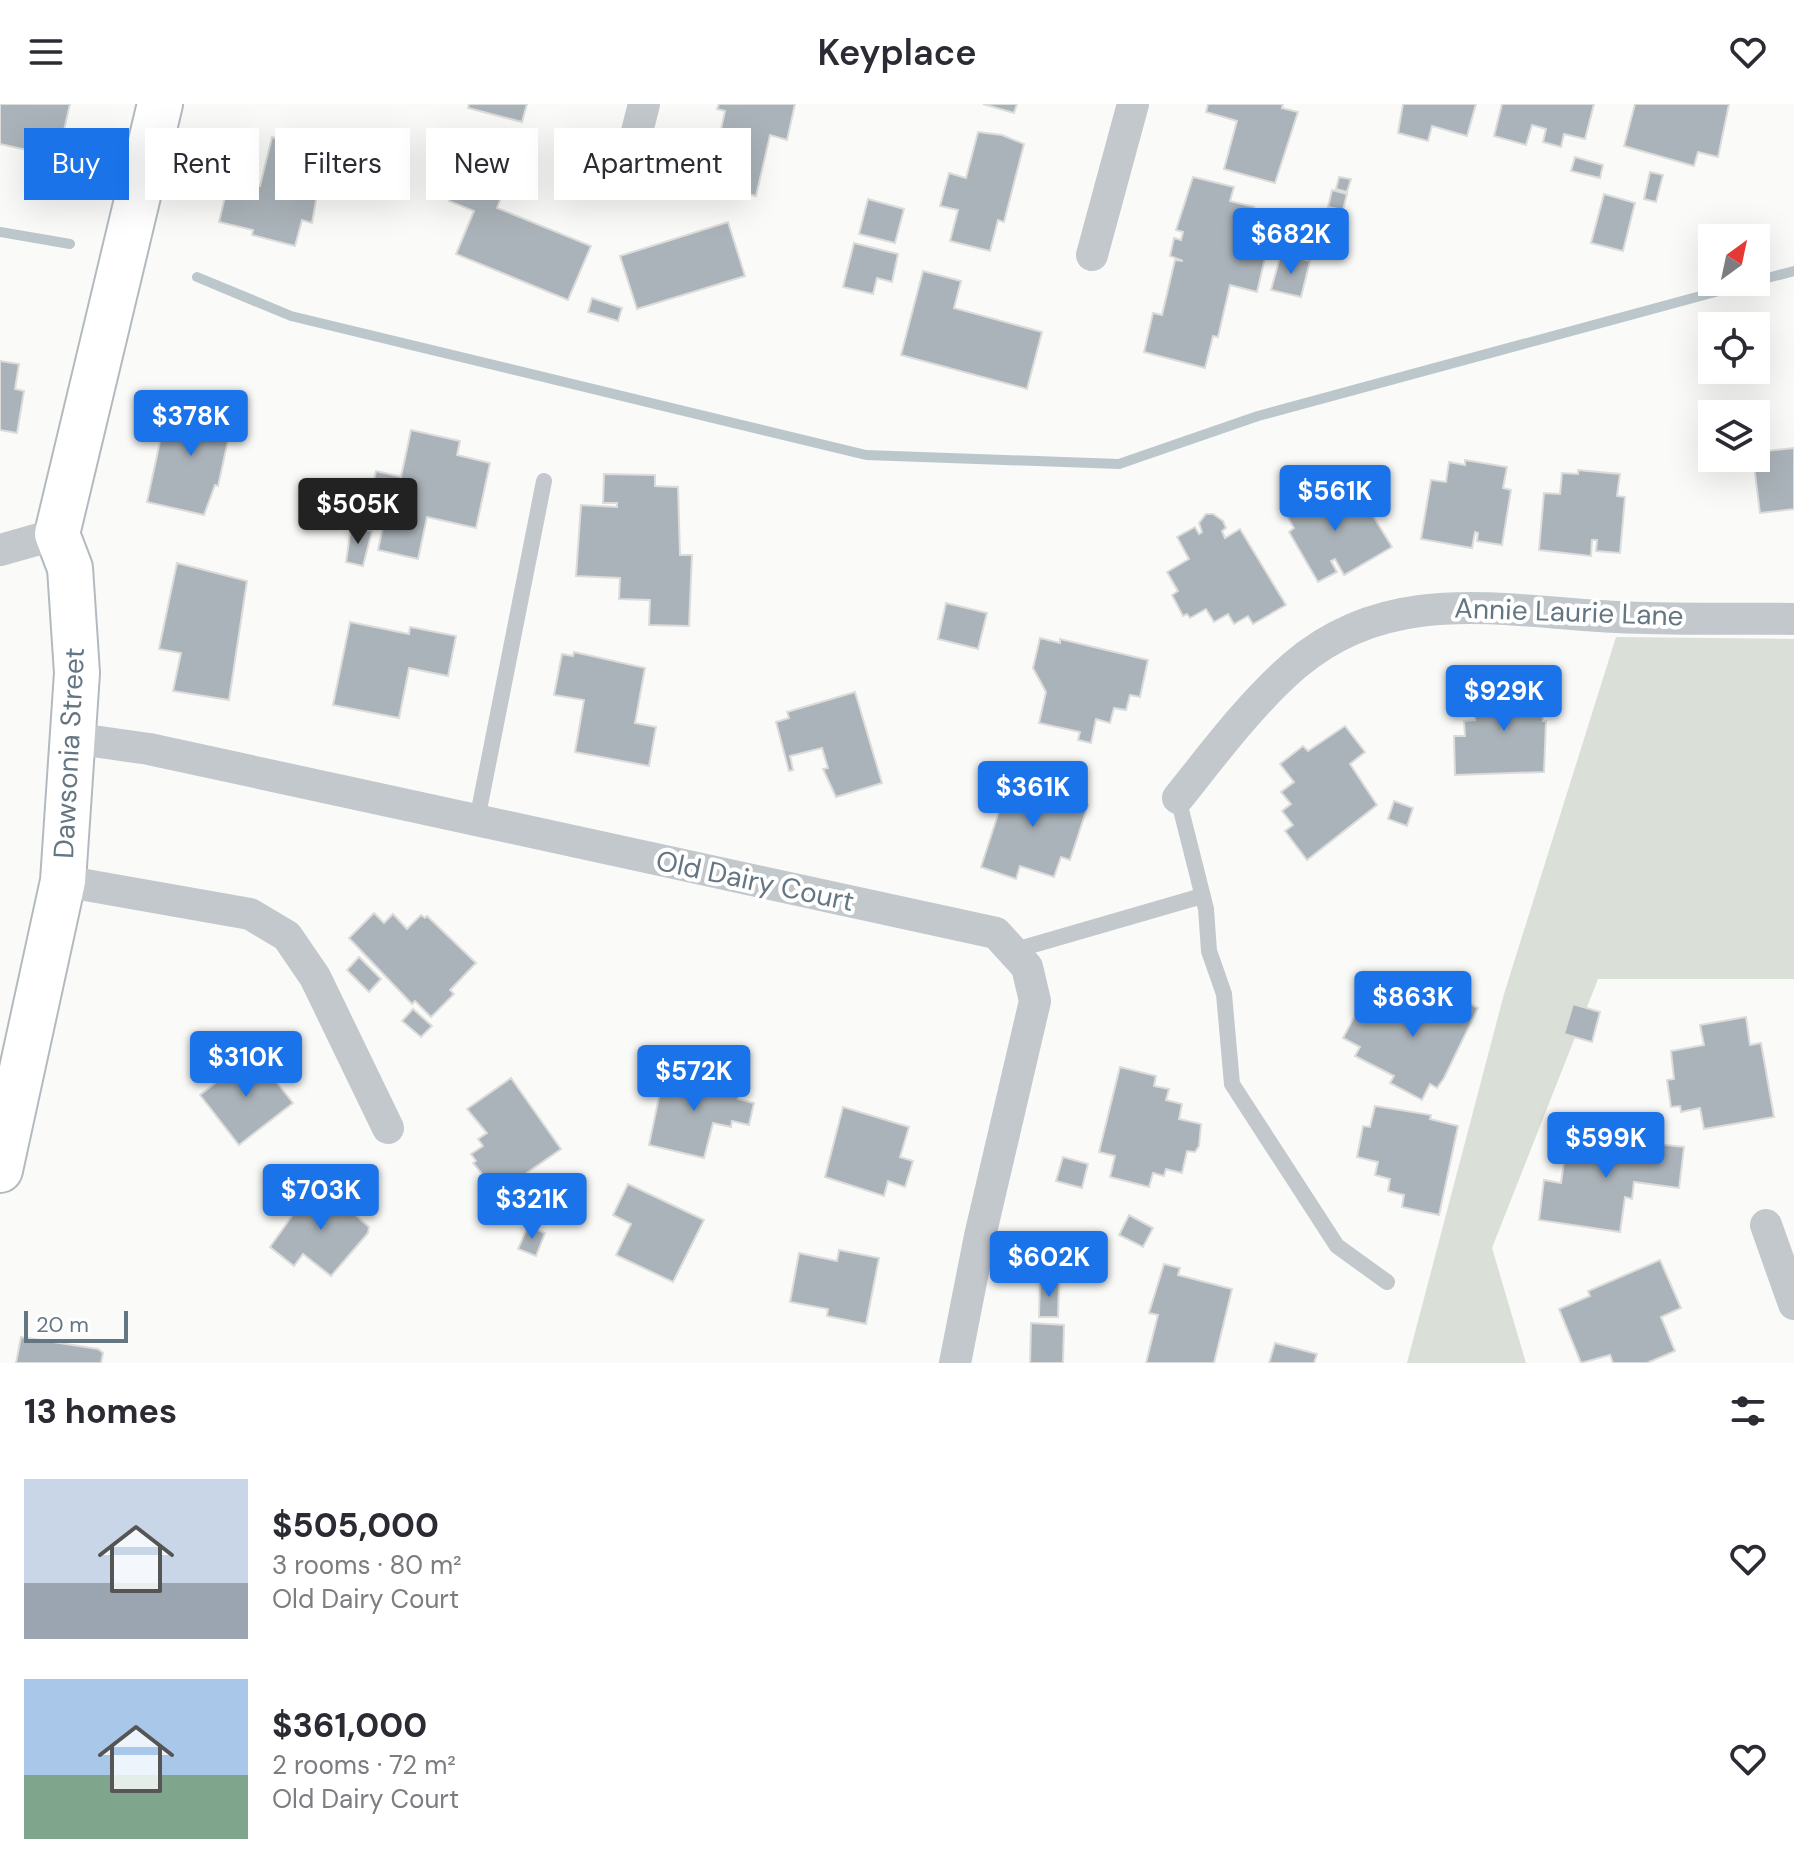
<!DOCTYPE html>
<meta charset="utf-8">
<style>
body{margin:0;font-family:"DM Sans",sans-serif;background:#f7f7f7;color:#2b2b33;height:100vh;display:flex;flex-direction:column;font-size:30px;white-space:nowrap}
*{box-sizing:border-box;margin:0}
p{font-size:26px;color:#7c7c81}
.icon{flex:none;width:44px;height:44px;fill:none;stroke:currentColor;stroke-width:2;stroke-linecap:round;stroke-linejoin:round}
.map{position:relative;height:1259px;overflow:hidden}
.panel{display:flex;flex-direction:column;background:#fff;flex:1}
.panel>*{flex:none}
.hud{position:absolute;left:24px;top:24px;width:800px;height:72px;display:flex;gap:16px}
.needle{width:52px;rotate:33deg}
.tools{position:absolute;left:1698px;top:120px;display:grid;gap:16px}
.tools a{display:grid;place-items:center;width:72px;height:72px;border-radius:0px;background:#fff;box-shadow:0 8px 32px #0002;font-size:40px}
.scale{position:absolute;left:24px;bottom:20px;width:104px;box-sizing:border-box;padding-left:8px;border:4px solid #657683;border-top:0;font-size:22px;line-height:28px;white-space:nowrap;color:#657683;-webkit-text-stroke:6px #fff;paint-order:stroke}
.price{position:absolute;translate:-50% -68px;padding:0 18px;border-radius:8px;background:#1a73e8;color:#fff;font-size:26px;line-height:52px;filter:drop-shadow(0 2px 4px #0008)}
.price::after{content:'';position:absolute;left:50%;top:48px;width:24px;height:18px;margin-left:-12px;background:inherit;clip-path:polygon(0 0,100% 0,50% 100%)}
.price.on{background:#222;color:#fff}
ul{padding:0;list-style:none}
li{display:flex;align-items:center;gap:24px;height:200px;padding:0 24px}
li span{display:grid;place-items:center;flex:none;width:224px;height:160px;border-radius:0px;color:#555}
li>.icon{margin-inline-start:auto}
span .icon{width:96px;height:96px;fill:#fffc;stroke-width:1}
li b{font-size:34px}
h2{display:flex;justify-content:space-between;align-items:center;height:96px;padding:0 24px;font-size:34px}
.chip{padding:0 28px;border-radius:0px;background:#fff;box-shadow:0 8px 32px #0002;font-size:28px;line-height:72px}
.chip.on{background:#1a73e8;color:#fff}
header{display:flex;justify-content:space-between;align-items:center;height:104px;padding:0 24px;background:#fff;font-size:36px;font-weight:600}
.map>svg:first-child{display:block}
.green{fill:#dadfd7}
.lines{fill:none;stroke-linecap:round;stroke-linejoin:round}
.stream{stroke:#bbc7cb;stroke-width:10}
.building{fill:#aab3b9;stroke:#dcdcda;stroke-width:2}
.secondary-casing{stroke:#b3babf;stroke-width:48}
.lane{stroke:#c3c8cc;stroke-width:16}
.street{stroke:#c3c8cc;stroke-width:32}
.secondary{stroke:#fff;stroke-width:44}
.labels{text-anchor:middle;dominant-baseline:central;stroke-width:8;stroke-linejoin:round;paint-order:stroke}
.street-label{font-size:28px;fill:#657683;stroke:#fff}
</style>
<header><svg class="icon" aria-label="menu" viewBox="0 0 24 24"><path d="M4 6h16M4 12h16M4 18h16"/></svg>Keyplace<svg class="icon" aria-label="heart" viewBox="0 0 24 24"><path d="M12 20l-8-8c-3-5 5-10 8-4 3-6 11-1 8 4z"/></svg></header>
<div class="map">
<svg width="1794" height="1259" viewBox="0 0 1794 1259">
<rect width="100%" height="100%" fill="#fafaf8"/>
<path class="green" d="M1616,533L1794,535V875H1598L1492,1144L1526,1259H1407L1504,890Z"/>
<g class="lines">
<g class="stream">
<path d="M0,128L70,140"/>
<path d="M197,173L291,212L866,351L1119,360L1258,312L1752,178"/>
<path d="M1756,177L1794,167"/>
</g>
</g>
<g class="building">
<path d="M0,0H70L58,53L0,40Z"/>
<path d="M469,0H527L522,18L468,4Z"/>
<path d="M719,0H795L787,36L770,31L756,92L709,81L725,7L717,5Z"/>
<path d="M983,0H1017L1014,9Z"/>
<path d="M1208,0H1283L1282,4L1298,8L1275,79L1224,65L1237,17L1206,8Z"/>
<path d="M1403,0H1476L1467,32L1432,22L1428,37L1398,29Z"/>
<path d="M1502,0H1594L1585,35L1564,30L1561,43L1543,38L1546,25L1532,21L1526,41L1494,32Z"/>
<path d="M1635,0H1729L1718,53L1698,48L1694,62L1624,42Z"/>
<path d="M978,28L1002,31L1024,40L1004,118L998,116L990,147L950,137L958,106L940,102L949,69L966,74Z"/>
<path d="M272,33L325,47L312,119L302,116L295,142L252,131L253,126L219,118L229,75L260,82Z"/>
<path d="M1575,53L1603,61L1600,74L1571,67Z"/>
<path d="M464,61L507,79L497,104L591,142L568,196L456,150L474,107L449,97Z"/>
<path d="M1650,68L1663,71L1656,98L1644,95Z"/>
<path d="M1193,73L1234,83L1230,97L1254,103L1246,136L1268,141L1257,188L1230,181L1218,233L1213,232L1205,264L1144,248L1153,209L1162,211L1175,156L1183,157L1170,152L1174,134L1181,136L1183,128L1176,126Z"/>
<path d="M1339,73L1351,75L1347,88L1336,85Z"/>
<path d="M1332,86L1347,90L1343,106L1328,103Z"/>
<path d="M1604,90L1635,99L1623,147L1591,139Z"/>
<path d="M868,95L904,105L895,139L859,130Z"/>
<path d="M1320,107L1343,113L1335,142L1312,136Z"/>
<path d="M728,118L745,172L637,205L620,152Z"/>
<path d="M854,139L898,150L892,178L877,174L873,190L843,183Z"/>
<path d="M1281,150L1310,157L1301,193L1271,186Z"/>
<path d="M923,167L961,177L954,204L1042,228L1027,285L901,251Z"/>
<path d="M592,194L622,204L618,217L588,208Z"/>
<path d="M0,257L19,260L15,285L24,287L17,329L0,326Z"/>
<path d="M178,296L234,309L218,382L215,381L204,411L147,398L161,333L169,335Z"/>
<path d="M411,326L460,337L457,351L490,359L476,424L427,413L418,455L378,446L384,418L366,414L376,367L401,373Z"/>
<path d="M1794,344V405L1760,409L1753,354L1756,348Z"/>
<path d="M1465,356L1507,363L1503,384L1511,386L1502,441L1477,437L1478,429L1475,428L1472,444L1421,435L1431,376L1446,378L1449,358L1465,361Z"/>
<path d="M1578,366L1620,370L1617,392L1625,393L1620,449L1596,447L1597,436H1592L1591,452L1539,446L1544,389L1560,390L1562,369L1578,370Z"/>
<path d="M604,370L655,371V382L678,383L680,451H692L689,522L649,521L650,496L619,495L620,474L576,472L581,401L617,403V399H603Z"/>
<path d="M1336,382L1347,400L1361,392L1392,443L1344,471L1335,455L1331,457L1337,468L1318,478L1289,428L1294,424L1284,407L1320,386L1322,390Z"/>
<path d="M1206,410H1213L1223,417L1226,424L1222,427L1225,434L1240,425L1286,501L1253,520L1248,512L1234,520L1228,510L1214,518L1206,505L1190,514L1187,510L1183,512L1172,491L1178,487L1167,468L1189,455L1177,433L1195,423L1199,430L1202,428L1199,419Z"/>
<path d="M351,423L372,427L363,462L346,458Z"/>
<path d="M177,459L247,477L229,596L173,587L181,549L159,545Z"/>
<path d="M946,499L987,509L978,545L938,535Z"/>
<path d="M350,518L409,530L410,523L456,532L448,572L409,564L399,614L333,601Z"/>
<path d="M1040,534L1060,539V535L1148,556L1140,593L1130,591L1126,606L1114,604L1110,619L1096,615L1091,639L1078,636L1080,628L1039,619L1046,588L1033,564Z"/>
<path d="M574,548L645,564L635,619L656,623L649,662L575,648L584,596L554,591L562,550L573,552Z"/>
<path d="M1519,575V583H1542L1543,617H1546L1544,668L1455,671L1454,632H1465L1464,617L1475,616V600H1490L1489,576Z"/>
<path d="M855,588L882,679L836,693L823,665L828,664L822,644L790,652L793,666L789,667L776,618L789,614L787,608Z"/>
<path d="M1345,622L1365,648L1350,660L1377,701L1307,756L1285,727L1293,721L1282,707L1291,700L1281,688L1294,678L1280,660L1303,642L1308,647Z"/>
<path d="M1011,670L1063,687L1057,704L1061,705L1065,694L1088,701L1070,756L1061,753L1054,773L1020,762L1016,775L981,763Z"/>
<path d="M1394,697L1413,704L1407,722L1388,715Z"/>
<path d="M374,809L384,819L393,810L407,825L421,811L425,814L427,812L476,859L450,886L454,890L431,913L415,897L412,900L349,834Z"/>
<path d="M359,853L381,875L369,888L347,866Z"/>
<path d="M1447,888L1478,904L1444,974L1437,984L1430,980L1422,996L1390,979L1394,972L1355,952L1360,943L1343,934L1358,906L1369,912L1378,894L1400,906L1406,892L1421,899L1426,889L1442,897Z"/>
<path d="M1573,900L1600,908L1592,938L1564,930Z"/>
<path d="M413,905L432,922L421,933L402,917Z"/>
<path d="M1746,913L1750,941L1761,939L1774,1013L1704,1025L1700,1004L1681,1008L1680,1002L1671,1003L1667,976L1674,975L1671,947L1704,941L1700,921Z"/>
<path d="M254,949L293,999L239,1041L200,991Z"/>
<path d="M1120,963L1156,972L1154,982L1169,985L1166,996L1182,1000L1179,1015L1201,1020L1199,1042L1195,1048L1187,1047L1182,1069L1166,1065L1164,1072L1153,1069L1149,1083L1110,1073L1115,1052L1099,1048Z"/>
<path d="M665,964L740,987L738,995L754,999L749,1021L732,1017L731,1023L713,1019L704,1054L649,1041Z"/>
<path d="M511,974L561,1045L498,1089L473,1059L476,1057L471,1050L483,1042L478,1035L487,1029L467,1005Z"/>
<path d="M1375,1002L1431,1011L1430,1015L1458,1022L1439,1111L1402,1103L1404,1091L1388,1087L1390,1075L1375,1071L1378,1058L1357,1053L1363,1022L1370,1023Z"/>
<path d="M843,1003L909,1023L900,1053L913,1057L905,1083L888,1077L884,1092L825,1073Z"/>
<path d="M1568,1030L1684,1043L1679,1084L1634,1078L1632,1095L1625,1093L1620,1128L1539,1116L1544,1076L1561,1079Z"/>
<path d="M1063,1053L1088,1060L1082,1084L1056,1077Z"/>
<path d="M317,1077L369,1123L368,1129L331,1172L303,1150L294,1162L270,1143Z"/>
<path d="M628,1080L704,1116L673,1178L616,1151L631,1120L613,1111Z"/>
<path d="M1129,1111L1153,1124L1143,1143L1119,1131Z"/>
<path d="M528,1122L545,1129L536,1152L518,1145Z"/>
<path d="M1039,1130L1059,1131L1058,1171L1038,1170Z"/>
<path d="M839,1146L879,1154L866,1220L827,1212L828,1205L790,1198L799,1149L837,1157Z"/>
<path d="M1660,1156L1681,1204L1661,1213L1675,1247L1647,1259H1613L1610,1251L1581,1259L1559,1205L1590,1192L1588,1187Z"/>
<path d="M1164,1160L1180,1164L1178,1171L1232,1185L1214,1259H1146L1158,1211L1149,1209Z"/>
<path d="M1040,1176L1059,1177L1058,1213H1039Z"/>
<path d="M1031,1219L1064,1221L1063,1259H1030Z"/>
<path d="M21,1233L98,1245L103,1249L101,1259H16Z"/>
<path d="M1275,1239L1317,1250L1314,1259H1269Z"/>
</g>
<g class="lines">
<defs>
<path id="secondary" d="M0,1066L63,777L77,569L70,464L57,430L160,0"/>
</defs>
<use href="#secondary" class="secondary-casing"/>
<g class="lane">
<path d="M1178,694L1206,805L1209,847L1224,890L1232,980L1337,1142L1387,1178"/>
<path d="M477,716L544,377"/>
<path d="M1012,847L1202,792"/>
</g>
<g class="street">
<path d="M628,63L644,0"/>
<path d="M1092,151L1133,0"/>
<path d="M0,446L57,430"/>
<path d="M72,634L149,645L996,829L1027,863L1035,897L980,1132L955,1259"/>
<path d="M1178,694C1214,649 1251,599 1295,561C1391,479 1504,508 1617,513C1676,516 1735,514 1794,515"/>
<path d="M63,777L250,810L287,832L315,873L388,1024"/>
<path d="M1766,1121L1794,1200"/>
</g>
<use href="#secondary" class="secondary"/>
</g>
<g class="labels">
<g class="street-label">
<text transform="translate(1569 508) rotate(2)">Annie Laurie Lane</text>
<text transform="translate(69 649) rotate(-87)">Dawsonia Street</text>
<text transform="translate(755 777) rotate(12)">Old Dairy Court</text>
</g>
</g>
</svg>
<div class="tools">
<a><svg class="needle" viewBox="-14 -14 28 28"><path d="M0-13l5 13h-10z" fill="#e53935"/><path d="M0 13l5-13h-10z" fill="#7c7c81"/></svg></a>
<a><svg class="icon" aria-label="locate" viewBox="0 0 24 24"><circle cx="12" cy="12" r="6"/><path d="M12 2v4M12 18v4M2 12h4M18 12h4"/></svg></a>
<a><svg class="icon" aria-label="layers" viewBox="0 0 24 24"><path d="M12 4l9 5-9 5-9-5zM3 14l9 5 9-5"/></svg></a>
</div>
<div class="scale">20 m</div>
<b class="price" style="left:1291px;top:172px">$682K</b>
<b class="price" style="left:191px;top:354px">$378K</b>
<b class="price" style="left:1335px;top:429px">$561K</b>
<b class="price on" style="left:358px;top:442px">$505K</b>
<b class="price" style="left:1504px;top:629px">$929K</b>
<b class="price" style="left:1033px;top:725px">$361K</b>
<b class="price" style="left:1413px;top:935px">$863K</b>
<b class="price" style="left:246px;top:995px">$310K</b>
<b class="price" style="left:694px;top:1009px">$572K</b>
<b class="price" style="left:1606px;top:1076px">$599K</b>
<b class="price" style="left:321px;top:1128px">$703K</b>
<b class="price" style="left:532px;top:1137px">$321K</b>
<b class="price" style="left:1049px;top:1195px">$602K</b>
<div class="hud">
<a class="chip on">Buy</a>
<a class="chip">Rent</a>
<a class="chip">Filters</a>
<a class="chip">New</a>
<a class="chip">Apartment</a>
</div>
</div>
<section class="panel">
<h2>13 homes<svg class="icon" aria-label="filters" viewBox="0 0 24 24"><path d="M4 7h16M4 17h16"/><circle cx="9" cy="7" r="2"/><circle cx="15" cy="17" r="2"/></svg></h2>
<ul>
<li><span style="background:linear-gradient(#c9d6e8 65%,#9aa5b1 0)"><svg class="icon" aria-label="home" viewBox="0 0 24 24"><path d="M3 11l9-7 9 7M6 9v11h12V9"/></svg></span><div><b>$505,000</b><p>3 rooms · 80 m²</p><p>Old Dairy Court</p></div><svg class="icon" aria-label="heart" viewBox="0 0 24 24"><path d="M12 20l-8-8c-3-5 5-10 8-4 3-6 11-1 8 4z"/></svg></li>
<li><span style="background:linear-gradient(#a9c7e8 60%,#7fa58c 0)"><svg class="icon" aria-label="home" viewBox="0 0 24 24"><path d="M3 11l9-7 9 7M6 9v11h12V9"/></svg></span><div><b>$361,000</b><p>2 rooms · 72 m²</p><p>Old Dairy Court</p></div><svg class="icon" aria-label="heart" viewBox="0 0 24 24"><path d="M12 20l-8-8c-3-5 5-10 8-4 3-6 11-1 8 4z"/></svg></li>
</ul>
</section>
